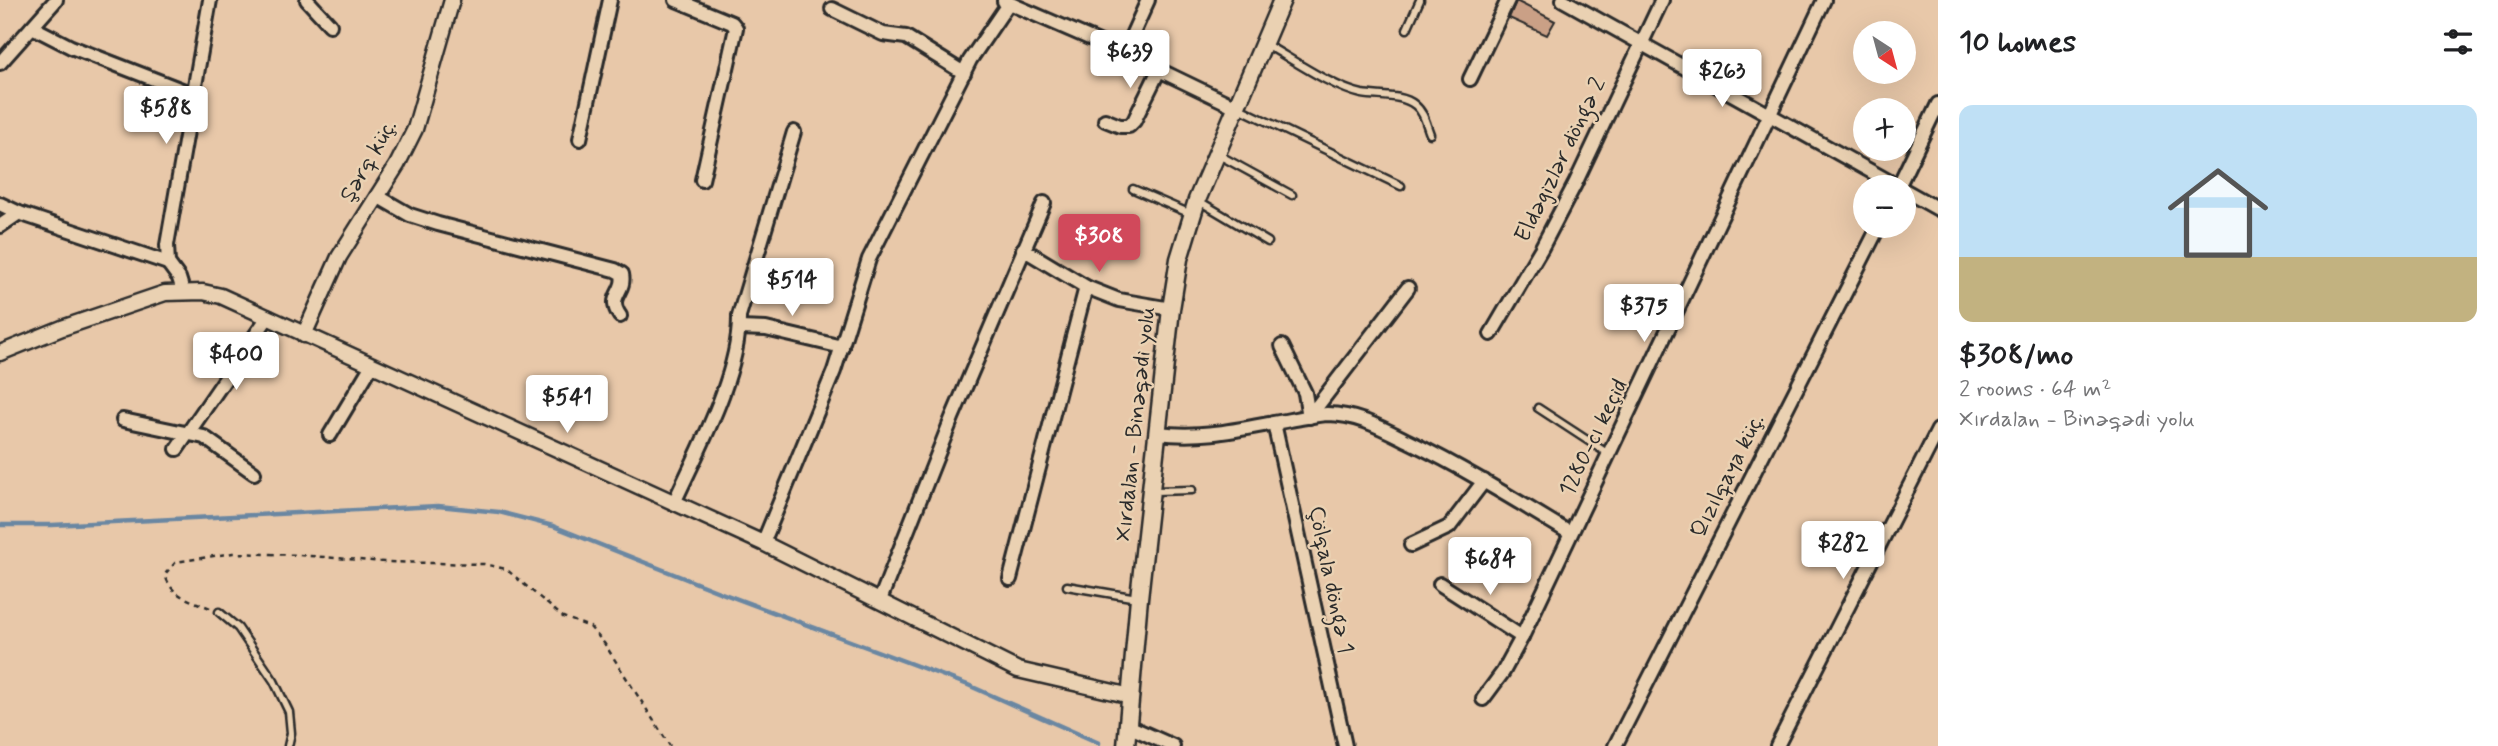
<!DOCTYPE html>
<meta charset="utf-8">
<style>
body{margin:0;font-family:Mynerve,sans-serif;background:#f2f2f2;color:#202124;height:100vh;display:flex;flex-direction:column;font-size:26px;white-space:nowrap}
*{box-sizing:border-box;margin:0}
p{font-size:23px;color:#757577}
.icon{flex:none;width:38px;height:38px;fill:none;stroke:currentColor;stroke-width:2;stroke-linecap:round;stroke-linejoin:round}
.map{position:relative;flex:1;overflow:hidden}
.drawer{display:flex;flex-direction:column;background:#fff;width:560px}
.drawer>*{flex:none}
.needle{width:46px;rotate:144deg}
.fabs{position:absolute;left:1853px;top:21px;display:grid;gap:14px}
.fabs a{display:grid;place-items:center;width:63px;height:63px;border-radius:50%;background:#fff;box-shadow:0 7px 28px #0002;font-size:35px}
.price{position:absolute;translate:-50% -60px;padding:0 16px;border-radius:7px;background:#fff;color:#222;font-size:23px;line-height:46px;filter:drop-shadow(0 2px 4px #0008)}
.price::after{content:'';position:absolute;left:50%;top:42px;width:21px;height:16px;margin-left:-10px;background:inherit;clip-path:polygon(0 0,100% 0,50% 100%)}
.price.selected{background:#d1495b;color:#fff}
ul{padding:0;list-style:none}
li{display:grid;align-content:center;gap:14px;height:371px;padding:0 21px}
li+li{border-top:2px solid #e0e0e0}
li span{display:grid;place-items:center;height:217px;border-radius:14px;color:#555}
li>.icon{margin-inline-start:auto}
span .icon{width:126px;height:126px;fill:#fffc;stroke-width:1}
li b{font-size:30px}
h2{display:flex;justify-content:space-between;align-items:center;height:84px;padding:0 21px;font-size:30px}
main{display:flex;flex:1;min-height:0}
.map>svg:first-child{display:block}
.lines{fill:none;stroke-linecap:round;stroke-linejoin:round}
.stream{stroke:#6b87a2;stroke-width:4.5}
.building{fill:#caa086;stroke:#2b2b2b;stroke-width:2}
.service-casing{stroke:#2b2b2b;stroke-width:11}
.minor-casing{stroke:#2b2b2b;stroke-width:18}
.tertiary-casing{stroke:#2b2b2b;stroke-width:19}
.secondary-casing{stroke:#2b2b2b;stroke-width:21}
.path{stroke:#2b2b2b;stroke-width:2.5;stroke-dasharray:5 5;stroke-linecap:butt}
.service{stroke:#ead1b2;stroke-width:6}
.minor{stroke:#ead1b2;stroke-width:12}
.tertiary{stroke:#ead1b2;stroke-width:14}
.secondary{stroke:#ead1b2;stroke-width:16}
.labels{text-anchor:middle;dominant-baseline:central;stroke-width:5;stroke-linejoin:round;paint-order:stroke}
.street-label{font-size:23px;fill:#2b2b2b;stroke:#ead1b2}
</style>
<main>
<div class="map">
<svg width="1938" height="746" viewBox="0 0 1938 746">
<rect width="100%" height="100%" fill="#e8c8a9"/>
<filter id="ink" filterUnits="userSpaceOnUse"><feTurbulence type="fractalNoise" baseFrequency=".0143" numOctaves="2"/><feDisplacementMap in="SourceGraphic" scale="14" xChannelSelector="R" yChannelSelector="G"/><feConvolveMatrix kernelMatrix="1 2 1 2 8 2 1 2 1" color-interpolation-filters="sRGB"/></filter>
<g filter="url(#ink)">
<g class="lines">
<path class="stream" d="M0,525H52L438,506L499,512L553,526L719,592L968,685L1099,743"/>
</g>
<path class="building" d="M1516,1L1555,21L1547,35L1509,18Z"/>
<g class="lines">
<defs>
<g id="service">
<path d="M1407,29L1420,0"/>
<path d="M1265,44C1292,59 1333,88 1362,94C1379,97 1402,94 1415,105C1424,112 1426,124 1430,134"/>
<path d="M1239,108L1401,186"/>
<path d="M1217,154L1292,195"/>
<path d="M1133,189L1191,214"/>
<path d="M1199,201L1268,242"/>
<path d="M1538,408L1610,455"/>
<path d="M1154,491L1192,490"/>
<path d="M1067,586L1137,598"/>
<path d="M219,612L238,628L274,681L289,712L291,733L288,746"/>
</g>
<g id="minor">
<path d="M307,0L330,25"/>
<path d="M676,0L732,23L736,28L702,180"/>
<path d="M1563,0L1899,187"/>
<path d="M1004,1L1124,53L1236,107"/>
<path d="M832,9L883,34L906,37L964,73"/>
<path d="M32,27L71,47L192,94"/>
<path d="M1124,53L1148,0"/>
<path d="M0,63L56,0"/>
<path d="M1470,79L1508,0"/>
<path d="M1105,120L1120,126H1129L1134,121L1159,70"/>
<path d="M580,139L610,0"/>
<path d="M1898,187L1938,104"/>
<path d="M1904,190L1938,209"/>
<path d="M377,196L410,215L438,224L615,270L622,274C626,293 606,296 620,316"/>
<path d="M0,204L19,213L168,263"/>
<path d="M0,226L19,213"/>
<path d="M1023,249L1086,287L1119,300L1171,309"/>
<path d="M183,291L179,278L168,263L167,245L210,0"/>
<path d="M739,328L766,329L842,347"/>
<path d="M1491,334L1541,249L1575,184L1662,0"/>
<path d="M1282,346L1305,393L1309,417L1408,288"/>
<path d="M123,420L204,437L254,473"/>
<path d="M1274,423L1345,746"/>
<path d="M1158,433C1206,439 1244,428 1290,420C1302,418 1315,415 1327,414C1357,414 1382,428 1408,441C1464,468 1517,501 1570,533"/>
<path d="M330,435L372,365"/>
<path d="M177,449L268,317"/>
<path d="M674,503C698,450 740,374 739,316L794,132"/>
<path d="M763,543L834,371L869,259L970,60L1008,4"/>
<path d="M1411,545L1449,527L1484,481"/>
<path d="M1010,579L1086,287"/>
<path d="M1440,584L1522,637"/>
<path d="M880,600L952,418L1044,203"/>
<path d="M1483,699L1503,672L1522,637L1824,0"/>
<path d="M1128,726L1173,746"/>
<path d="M1615,746L1879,226"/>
<path d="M1777,746L1938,430"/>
</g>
<g id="tertiary">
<path d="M304,335L339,257L397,165L415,129L452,0"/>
<path d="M0,353L62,328L165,293L203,292L221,296L763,543L1018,670L1131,696"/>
</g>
<path id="secondary" d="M1126,746L1139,598L1171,309L1179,259L1197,200L1282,0"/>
</defs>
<use href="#service" class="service-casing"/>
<use href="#minor" class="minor-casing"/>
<use href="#tertiary" class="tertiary-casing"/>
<use href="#secondary" class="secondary-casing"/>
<path class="path" d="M210,608C189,599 171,597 165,574L176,562L233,553L299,555L384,562L484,564L506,569L563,617L590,627L604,643L670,746"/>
<use href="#service" class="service"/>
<use href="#minor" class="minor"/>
<use href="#tertiary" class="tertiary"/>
<use href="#secondary" class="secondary"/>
</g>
</g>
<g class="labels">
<g class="street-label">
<text transform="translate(1561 160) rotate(-64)">Eldəgizlər döngə 2</text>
<text transform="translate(369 161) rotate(-60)">Şərq küç.</text>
<text transform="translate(1136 424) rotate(-84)">Xırdalan - Binəqədi yolu</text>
<text transform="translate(1594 438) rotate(-64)">1280-cı keçid</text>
<text transform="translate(1728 476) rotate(-63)">Qızılqaya küç.</text>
<text transform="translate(1330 580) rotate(78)">Çölqala döngə 1</text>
</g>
</g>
</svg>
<div class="fabs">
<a><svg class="needle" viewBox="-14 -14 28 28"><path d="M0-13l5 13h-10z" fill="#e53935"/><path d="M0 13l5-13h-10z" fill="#757577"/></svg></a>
<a>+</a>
<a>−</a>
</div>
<b class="price" style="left:1130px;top:90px">$639</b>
<b class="price" style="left:1722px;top:109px">$263</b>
<b class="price" style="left:166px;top:146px">$588</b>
<b class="price selected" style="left:1099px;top:274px">$308</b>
<b class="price" style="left:792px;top:318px">$514</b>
<b class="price" style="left:1644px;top:344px">$375</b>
<b class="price" style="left:236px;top:392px">$400</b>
<b class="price" style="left:567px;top:435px">$541</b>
<b class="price" style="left:1843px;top:581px">$282</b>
<b class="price" style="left:1490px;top:597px">$684</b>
</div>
<section class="drawer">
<h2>10 homes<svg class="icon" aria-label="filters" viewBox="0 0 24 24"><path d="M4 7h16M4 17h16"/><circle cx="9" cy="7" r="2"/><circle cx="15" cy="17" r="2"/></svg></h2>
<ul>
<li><span style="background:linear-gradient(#bfe0f5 70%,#c2b280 0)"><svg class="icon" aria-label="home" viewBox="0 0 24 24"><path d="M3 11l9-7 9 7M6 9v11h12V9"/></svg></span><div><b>$308/mo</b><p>2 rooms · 64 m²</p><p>Xırdalan - Binəqədi yolu</p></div></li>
</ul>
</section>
</main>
